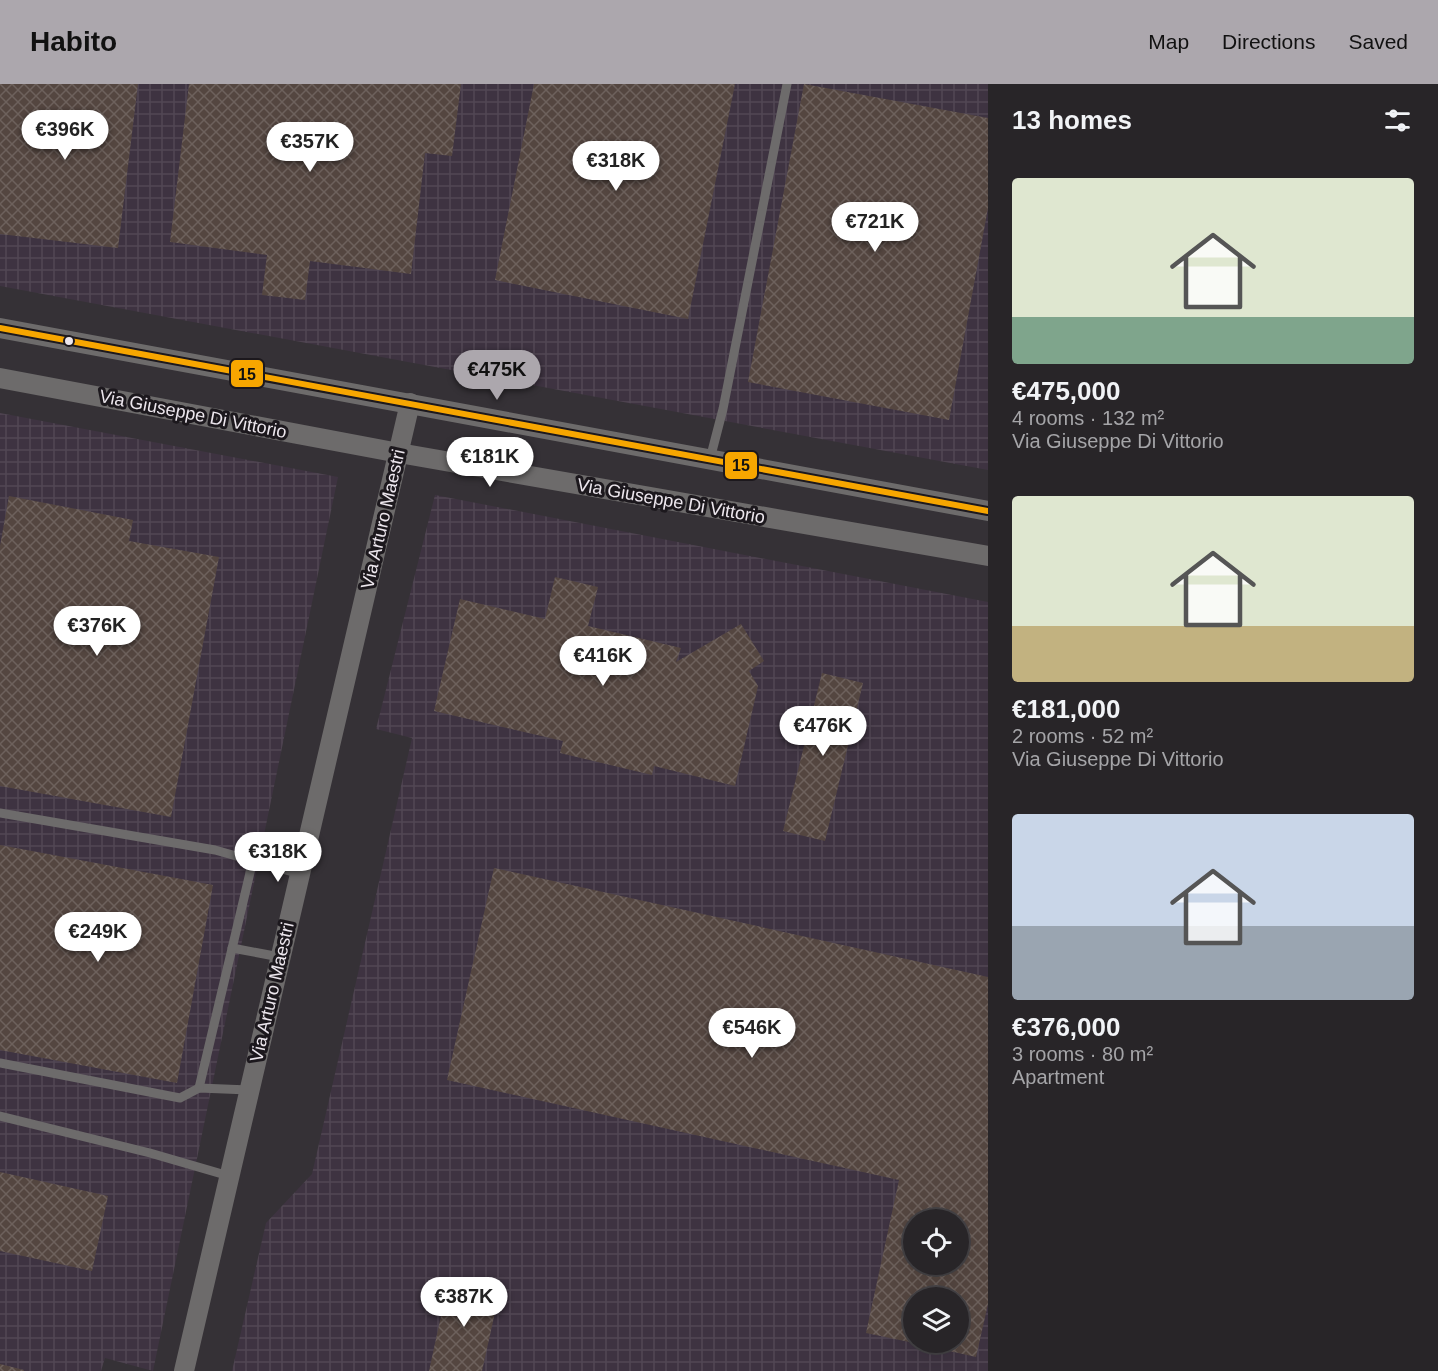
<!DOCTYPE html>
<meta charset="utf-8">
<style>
body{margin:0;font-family:Arial,sans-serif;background:#343134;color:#f1f3f6;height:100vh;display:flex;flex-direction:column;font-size:22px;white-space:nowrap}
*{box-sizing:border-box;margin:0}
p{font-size:20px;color:#a5a5a8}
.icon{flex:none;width:33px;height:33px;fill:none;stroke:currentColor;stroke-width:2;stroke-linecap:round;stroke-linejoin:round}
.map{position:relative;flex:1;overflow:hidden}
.sheet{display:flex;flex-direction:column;background:#282528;width:450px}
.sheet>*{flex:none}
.controls{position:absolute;left:903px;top:1125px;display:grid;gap:12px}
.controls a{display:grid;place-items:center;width:66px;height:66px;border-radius:50%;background:#282528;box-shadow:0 6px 24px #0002,0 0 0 2px #444245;font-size:30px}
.price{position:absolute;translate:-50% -51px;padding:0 14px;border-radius:21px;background:#fff;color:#222;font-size:20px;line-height:39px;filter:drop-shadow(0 2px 3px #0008)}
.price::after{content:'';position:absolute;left:50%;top:36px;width:18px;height:14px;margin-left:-9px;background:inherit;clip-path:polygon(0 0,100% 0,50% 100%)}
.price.active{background:#aca7ad;color:#111}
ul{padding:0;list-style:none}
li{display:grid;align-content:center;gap:12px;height:318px;padding:0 24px}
li span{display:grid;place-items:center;height:186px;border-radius:6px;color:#555}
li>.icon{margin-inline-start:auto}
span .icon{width:108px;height:108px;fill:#fffc;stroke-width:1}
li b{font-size:26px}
h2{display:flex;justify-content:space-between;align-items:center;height:72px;padding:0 24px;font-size:26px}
header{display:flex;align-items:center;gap:36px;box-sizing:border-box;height:84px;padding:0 30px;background:#aca7ad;color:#111}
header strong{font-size:28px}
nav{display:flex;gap:33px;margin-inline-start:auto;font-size:21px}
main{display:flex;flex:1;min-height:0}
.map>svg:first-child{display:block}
.industrial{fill:url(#industrial-grid);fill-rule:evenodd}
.building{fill:url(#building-cross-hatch);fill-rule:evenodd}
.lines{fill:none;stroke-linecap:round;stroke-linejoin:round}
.lane{stroke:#6d6b6b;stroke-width:9}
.street{stroke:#6d6b6b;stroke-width:20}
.bus-1-casing{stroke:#1c181d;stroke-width:10}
.bus-1{stroke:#f7a600;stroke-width:6}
.bus-dot{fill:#ece6ed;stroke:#1c181d;stroke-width:2}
.labels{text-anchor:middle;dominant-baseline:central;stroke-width:6;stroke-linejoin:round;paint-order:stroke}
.street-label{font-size:18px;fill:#ece6ed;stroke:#1c181d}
.line-badge{stroke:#1c181d;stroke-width:2}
.pale-badge-label{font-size:16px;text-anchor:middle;font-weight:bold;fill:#111}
</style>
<header>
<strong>Habito</strong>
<nav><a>Map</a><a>Directions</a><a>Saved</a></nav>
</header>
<main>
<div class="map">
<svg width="988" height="1287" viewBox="0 0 988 1287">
<defs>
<pattern id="industrial-grid" width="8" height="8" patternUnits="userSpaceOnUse" patternTransform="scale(1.5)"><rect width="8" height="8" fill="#3e3341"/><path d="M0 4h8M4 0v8" fill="none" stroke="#514754"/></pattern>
<pattern id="building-cross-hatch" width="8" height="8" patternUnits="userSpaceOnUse" patternTransform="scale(1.5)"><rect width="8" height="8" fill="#544640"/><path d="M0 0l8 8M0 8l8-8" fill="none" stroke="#6d615c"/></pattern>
</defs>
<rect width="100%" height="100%" fill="#353136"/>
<g class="industrial">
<path d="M0,0H988V386L0,202Z"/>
<path d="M0,329L338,393L153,1287L105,1274L101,1287H0Z"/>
<path d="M435,411L988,518V1287H232L266,1139L312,1090L412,654L376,645ZM914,1136H958V1180H914ZM914,1214H958V1258H914Z"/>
</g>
<g class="building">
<path d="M0,0H138L118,164L0,150Z"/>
<path d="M189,0H461L452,72L425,69L411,190L310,177L305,216L262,211L267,171L170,158Z"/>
<path d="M534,0H735L688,235L495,196Z"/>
<path d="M804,0L988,34V124L949,336L748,298Z"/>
<path d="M9,412L133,436L129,457L219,473L171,733L0,702V462Z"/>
<path d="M555,493L598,503L588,542L681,564L676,578L741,540L764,577L749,587L758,602L735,702L654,682L652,691L560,669L563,657L434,627L460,515L545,535Z"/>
<path d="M822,589L863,599L825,757L783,747Z"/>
<path d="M0,761L213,801L177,999L0,966Z"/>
<path d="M494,784L988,893V1220L976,1273L914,1259L958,1258V1214H914V1259L866,1249L899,1096L447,996ZM914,1136H958V1180H914Z"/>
<path d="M0,1088L108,1112L92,1187L0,1167Z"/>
<path d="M449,1195L500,1206L482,1287H429Z"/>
<path d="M0,1280L24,1286V1287H0Z"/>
</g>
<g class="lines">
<g class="lane">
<path d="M710,375L723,325L787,0"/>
<path d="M0,729L215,766L300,790"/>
<path d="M232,864L280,873"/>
<path d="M0,979L180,1014L199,1004L249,1006"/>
<path d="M199,1004L253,776"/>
<path d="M0,1032L150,1069L229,1092"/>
</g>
<g class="street">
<path d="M0,244L988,427"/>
<path d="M0,294L399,369L988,472"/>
<path d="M184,1287L410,319"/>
</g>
<defs>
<path id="bus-1" d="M0,244L988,427"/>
</defs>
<use href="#bus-1" class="bus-1-casing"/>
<use href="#bus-1" class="bus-1"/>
</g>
<circle class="bus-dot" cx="69" cy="257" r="5"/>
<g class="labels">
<g class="street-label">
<text transform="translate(193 330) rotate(11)">Via Giuseppe Di Vittorio</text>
<text transform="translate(671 417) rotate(10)">Via Giuseppe Di Vittorio</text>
<text transform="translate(383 435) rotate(-77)">Via Arturo Maestri</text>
<text transform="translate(272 908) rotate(-77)">Via Arturo Maestri</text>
</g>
</g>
<g class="line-badge">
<rect x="230" y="275" width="34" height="29" rx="6" fill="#f7a600"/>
<rect x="724" y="367" width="34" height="29" rx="6" fill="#f7a600"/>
</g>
<g class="pale-badge-label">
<text x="247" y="296">15</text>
<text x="741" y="387">15</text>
</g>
</svg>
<div class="controls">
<a><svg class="icon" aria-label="locate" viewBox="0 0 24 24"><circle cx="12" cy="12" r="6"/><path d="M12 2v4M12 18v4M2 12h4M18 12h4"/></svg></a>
<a><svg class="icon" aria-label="layers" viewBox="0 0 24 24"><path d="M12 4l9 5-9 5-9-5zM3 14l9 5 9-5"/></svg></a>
</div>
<b class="price" style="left:65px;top:77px">€396K</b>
<b class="price" style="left:310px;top:89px">€357K</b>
<b class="price" style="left:616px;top:108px">€318K</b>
<b class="price" style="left:875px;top:169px">€721K</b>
<b class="price active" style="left:497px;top:317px">€475K</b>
<b class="price" style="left:490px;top:404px">€181K</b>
<b class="price" style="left:97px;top:573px">€376K</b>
<b class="price" style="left:603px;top:603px">€416K</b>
<b class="price" style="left:823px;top:673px">€476K</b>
<b class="price" style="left:278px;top:799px">€318K</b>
<b class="price" style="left:98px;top:879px">€249K</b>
<b class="price" style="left:752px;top:975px">€546K</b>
<b class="price" style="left:464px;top:1244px">€387K</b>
</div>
<section class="sheet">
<h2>13 homes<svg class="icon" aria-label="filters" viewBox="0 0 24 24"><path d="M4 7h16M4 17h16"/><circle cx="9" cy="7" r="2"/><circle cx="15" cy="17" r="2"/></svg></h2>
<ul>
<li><span style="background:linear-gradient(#dfe7d0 75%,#7fa58c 0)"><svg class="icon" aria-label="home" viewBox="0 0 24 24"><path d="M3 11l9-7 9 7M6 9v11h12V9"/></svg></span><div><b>€475,000</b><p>4 rooms · 132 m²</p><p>Via Giuseppe Di Vittorio</p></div></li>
<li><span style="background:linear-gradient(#dfe7d0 70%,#c2b280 0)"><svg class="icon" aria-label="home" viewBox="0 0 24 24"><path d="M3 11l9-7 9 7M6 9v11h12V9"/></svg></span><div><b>€181,000</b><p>2 rooms · 52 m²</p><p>Via Giuseppe Di Vittorio</p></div></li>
<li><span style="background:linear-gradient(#c9d6e8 60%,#9aa5b1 0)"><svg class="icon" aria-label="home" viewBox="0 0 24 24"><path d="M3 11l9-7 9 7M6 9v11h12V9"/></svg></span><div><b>€376,000</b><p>3 rooms · 80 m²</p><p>Apartment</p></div></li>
</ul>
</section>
</main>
